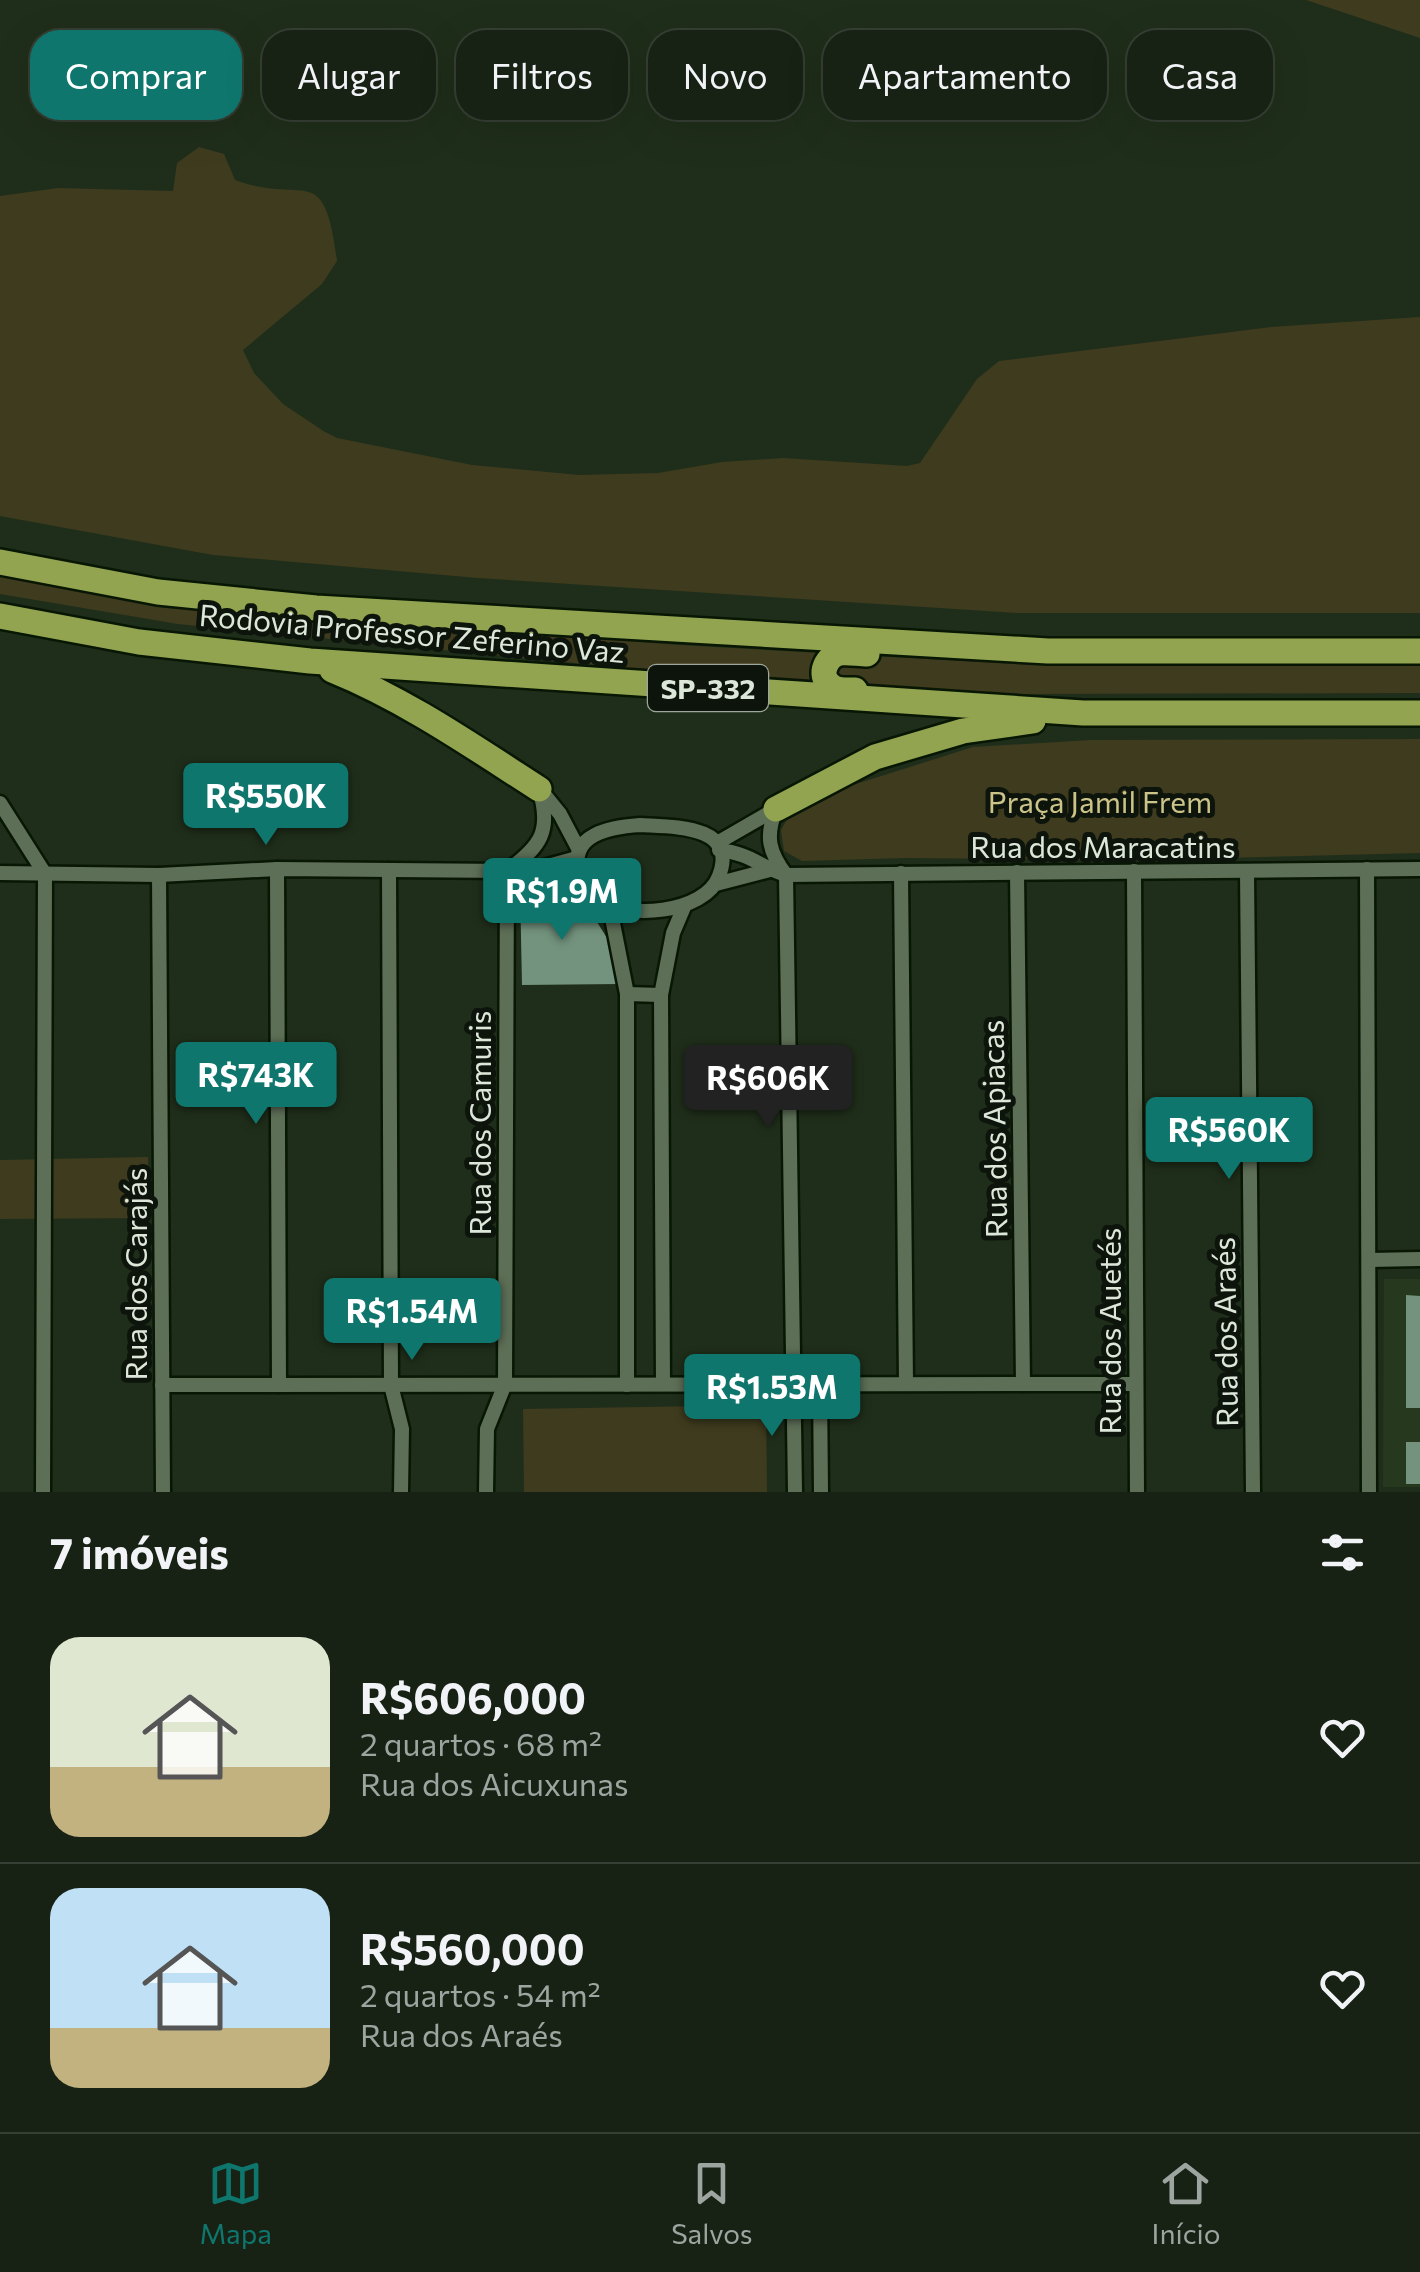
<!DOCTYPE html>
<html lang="pt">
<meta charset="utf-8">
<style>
body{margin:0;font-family:Commissioner,sans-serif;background:#242f22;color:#f1f3f6;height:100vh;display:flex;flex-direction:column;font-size:38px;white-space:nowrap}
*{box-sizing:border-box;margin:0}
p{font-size:32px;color:#9ea4a0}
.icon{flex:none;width:55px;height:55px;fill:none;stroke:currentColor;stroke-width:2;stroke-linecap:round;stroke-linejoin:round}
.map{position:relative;height:1492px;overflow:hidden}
.drawer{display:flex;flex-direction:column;background:#172214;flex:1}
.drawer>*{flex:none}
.top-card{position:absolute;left:30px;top:30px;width:1360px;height:90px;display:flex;gap:20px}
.price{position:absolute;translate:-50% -85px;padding:0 22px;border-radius:10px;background:#0f766e;color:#fff;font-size:32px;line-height:65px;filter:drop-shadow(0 2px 5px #0008)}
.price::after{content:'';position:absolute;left:50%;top:60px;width:30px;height:22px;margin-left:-15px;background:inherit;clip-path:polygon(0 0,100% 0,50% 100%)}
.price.active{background:#222;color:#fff}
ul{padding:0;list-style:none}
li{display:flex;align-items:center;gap:30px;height:250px;padding:0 50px}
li+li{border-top:2px solid #363f34}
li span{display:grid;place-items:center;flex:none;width:280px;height:200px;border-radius:30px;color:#555}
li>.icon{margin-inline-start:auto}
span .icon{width:120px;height:120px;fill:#fffc;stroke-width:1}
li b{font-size:42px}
h2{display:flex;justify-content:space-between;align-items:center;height:120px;padding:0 50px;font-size:42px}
.chip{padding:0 35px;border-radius:30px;background:#172214;box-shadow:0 10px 40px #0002,0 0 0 2px #363f34;font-size:35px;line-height:90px}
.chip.active{background:#0f766e;color:#fff}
.dock{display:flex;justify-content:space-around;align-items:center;height:140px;border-top:2px solid #363f34;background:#172214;font-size:28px;color:#9ea4a0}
.dock a{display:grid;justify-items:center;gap:5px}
.dock .active{color:#0f766e}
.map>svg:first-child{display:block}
.built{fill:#26391f}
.green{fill:#3f3b1e}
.building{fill:#73937e}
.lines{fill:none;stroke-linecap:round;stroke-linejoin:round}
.street-casing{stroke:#081604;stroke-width:19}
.highway-casing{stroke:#081604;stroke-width:30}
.street{stroke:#5d6f57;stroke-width:14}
.highway{stroke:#92a450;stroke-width:25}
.labels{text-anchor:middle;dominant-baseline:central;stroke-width:10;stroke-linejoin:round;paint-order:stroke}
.shield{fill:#0d140b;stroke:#9ea79b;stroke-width:2.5}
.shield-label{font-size:28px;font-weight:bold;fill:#dce6d9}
.street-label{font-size:30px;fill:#dce6d9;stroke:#0d140b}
.park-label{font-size:30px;fill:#ccc389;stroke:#0d140b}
</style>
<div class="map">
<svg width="1420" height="1492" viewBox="0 0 1420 1492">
<rect width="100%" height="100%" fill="#1f2e1a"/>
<path class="built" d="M1384,1279H1420V1487H1383Z"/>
<g class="green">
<path d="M1306,0H1420V38Z"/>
<path d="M199,147L224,154L235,180C306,206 324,158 337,261L322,284L243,350L254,373L283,404L325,432L337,438L472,465L579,475L658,473L722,462L783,458L907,466L920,463L977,379L999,361L1271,327L1420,317V613H1017L478,578L213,555L0,516V196L58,188L173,191L177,163Z"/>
<path d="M0,574L189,607L679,645L1019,664L1420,663V693L1022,694L868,687L626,668L178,624L0,594Z"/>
<path d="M1420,739V853L1140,860L906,858L802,861L784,851L781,830L796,803L973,747L1091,740Z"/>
<path d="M148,1157V1218L0,1219V1160Z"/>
<path d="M766,1405L767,1492H524L523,1409Z"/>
</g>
<g class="building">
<path d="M520,888L544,890L574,902L597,922L612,946L619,984L522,985Z"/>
<path d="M1406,1295L1420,1296V1408H1406Z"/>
<rect x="1406" y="1442" width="14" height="42"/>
</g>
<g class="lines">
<defs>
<g id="street">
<path d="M543,793L560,814L579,850"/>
<path d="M0,803L45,874L43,1492"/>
<path d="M776,809C765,837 769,852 786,875L795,1492"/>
<path d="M640,825C671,827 739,824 719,876C705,914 625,920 595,899C586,893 582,883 579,873C568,834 611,827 640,825Z"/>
<path d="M717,843L776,809"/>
<path d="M719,850C752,854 758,866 786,875L1420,869"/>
<path d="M277,869L279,1385"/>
<path d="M1367,869L1369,1492"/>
<path d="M389,870L391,1385L402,1429L401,1492"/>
<path d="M534,870L587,892"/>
<path d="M1134,871L1137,1492"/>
<path d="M1017,872L1023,1384"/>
<path d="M1247,872L1253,1492"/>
<path d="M0,873L159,875L277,869L507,871L533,870L577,858"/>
<path d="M901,873L906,1384"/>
<path d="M159,875L163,1492"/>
<path d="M716,884L770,870"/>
<path d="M610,908L627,994V1385"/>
<path d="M627,994L661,995"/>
<path d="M1369,1260L1420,1259"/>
<path d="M663,1384L661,995L673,933L684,907"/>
<path d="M162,1385L1136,1384"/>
<path d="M820,1385L821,1492"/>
<path d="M486,1492L487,1429L505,1384L507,871C541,846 552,831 539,789"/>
</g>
<g id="highway">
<path d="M0,562L158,592L316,608L1048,651H1420"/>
<path d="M0,616L139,642L310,661L1083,713H1420"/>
<path d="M332,670C406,700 472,746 539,789"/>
<path d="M855,690C847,690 836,691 830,685C817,675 827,655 841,653C849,652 859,654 867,654"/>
<path d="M776,809L875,757L963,731L1033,721"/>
</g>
</defs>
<use href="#street" class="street-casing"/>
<use href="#highway" class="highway-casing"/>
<use href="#street" class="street"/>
<use href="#highway" class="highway"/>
</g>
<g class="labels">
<rect class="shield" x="648" y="665" width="120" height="46" rx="8"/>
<g class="shield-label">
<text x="708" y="688">SP-332</text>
</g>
<g class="street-label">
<text transform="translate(412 632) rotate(5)">Rodovia Professor Zeferino Vaz</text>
<text x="1103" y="845">Rua dos Maracatins</text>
<text transform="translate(478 1123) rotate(-90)">Rua dos Camuris</text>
<text transform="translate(993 1129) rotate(-91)">Rua dos Apiacas</text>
<text transform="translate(134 1274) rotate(-90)">Rua dos Carajás</text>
<text transform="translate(1108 1331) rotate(-90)">Rua dos Auetés</text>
<text transform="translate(1224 1332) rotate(-91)">Rua dos Araés</text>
</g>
<g class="park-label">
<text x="1100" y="800">Praça Jamil Frem</text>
</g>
</g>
</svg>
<b class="price" style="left:266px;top:848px">R$550K</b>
<b class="price" style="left:562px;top:943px">R$1.9M</b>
<b class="price" style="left:256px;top:1127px">R$743K</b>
<b class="price active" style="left:768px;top:1130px">R$606K</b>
<b class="price" style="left:1229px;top:1182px">R$560K</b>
<b class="price" style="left:412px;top:1363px">R$1.54M</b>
<b class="price" style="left:772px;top:1439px">R$1.53M</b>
<div class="top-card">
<a class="chip active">Comprar</a>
<a class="chip">Alugar</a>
<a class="chip">Filtros</a>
<a class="chip">Novo</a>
<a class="chip">Apartamento</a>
<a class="chip">Casa</a>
</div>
</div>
<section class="drawer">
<h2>7 imóveis<svg class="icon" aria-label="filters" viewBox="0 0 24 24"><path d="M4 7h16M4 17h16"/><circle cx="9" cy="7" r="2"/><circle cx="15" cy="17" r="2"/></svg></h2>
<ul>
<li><span style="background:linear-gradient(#dfe7d0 65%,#c2b280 0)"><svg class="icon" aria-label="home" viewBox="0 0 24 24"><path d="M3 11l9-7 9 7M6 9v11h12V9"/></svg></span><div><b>R$606,000</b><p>2 quartos · 68 m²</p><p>Rua dos Aicuxunas</p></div><svg class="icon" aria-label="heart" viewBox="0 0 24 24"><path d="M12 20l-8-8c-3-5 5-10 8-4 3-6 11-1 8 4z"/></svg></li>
<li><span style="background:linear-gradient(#bfe0f5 70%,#c2b280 0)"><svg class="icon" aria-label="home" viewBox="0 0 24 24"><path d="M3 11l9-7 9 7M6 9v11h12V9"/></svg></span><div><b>R$560,000</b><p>2 quartos · 54 m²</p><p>Rua dos Araés</p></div><svg class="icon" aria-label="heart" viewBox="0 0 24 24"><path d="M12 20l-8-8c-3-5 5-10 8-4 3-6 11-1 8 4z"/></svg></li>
</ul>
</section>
<nav class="dock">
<a class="active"><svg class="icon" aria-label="map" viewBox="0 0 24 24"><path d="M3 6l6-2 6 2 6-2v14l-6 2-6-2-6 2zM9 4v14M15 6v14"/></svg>Mapa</a>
<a><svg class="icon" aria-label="saved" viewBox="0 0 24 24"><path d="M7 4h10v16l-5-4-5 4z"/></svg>Salvos</a>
<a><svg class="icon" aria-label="home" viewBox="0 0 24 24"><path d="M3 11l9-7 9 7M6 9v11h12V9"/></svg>Início</a>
</nav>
